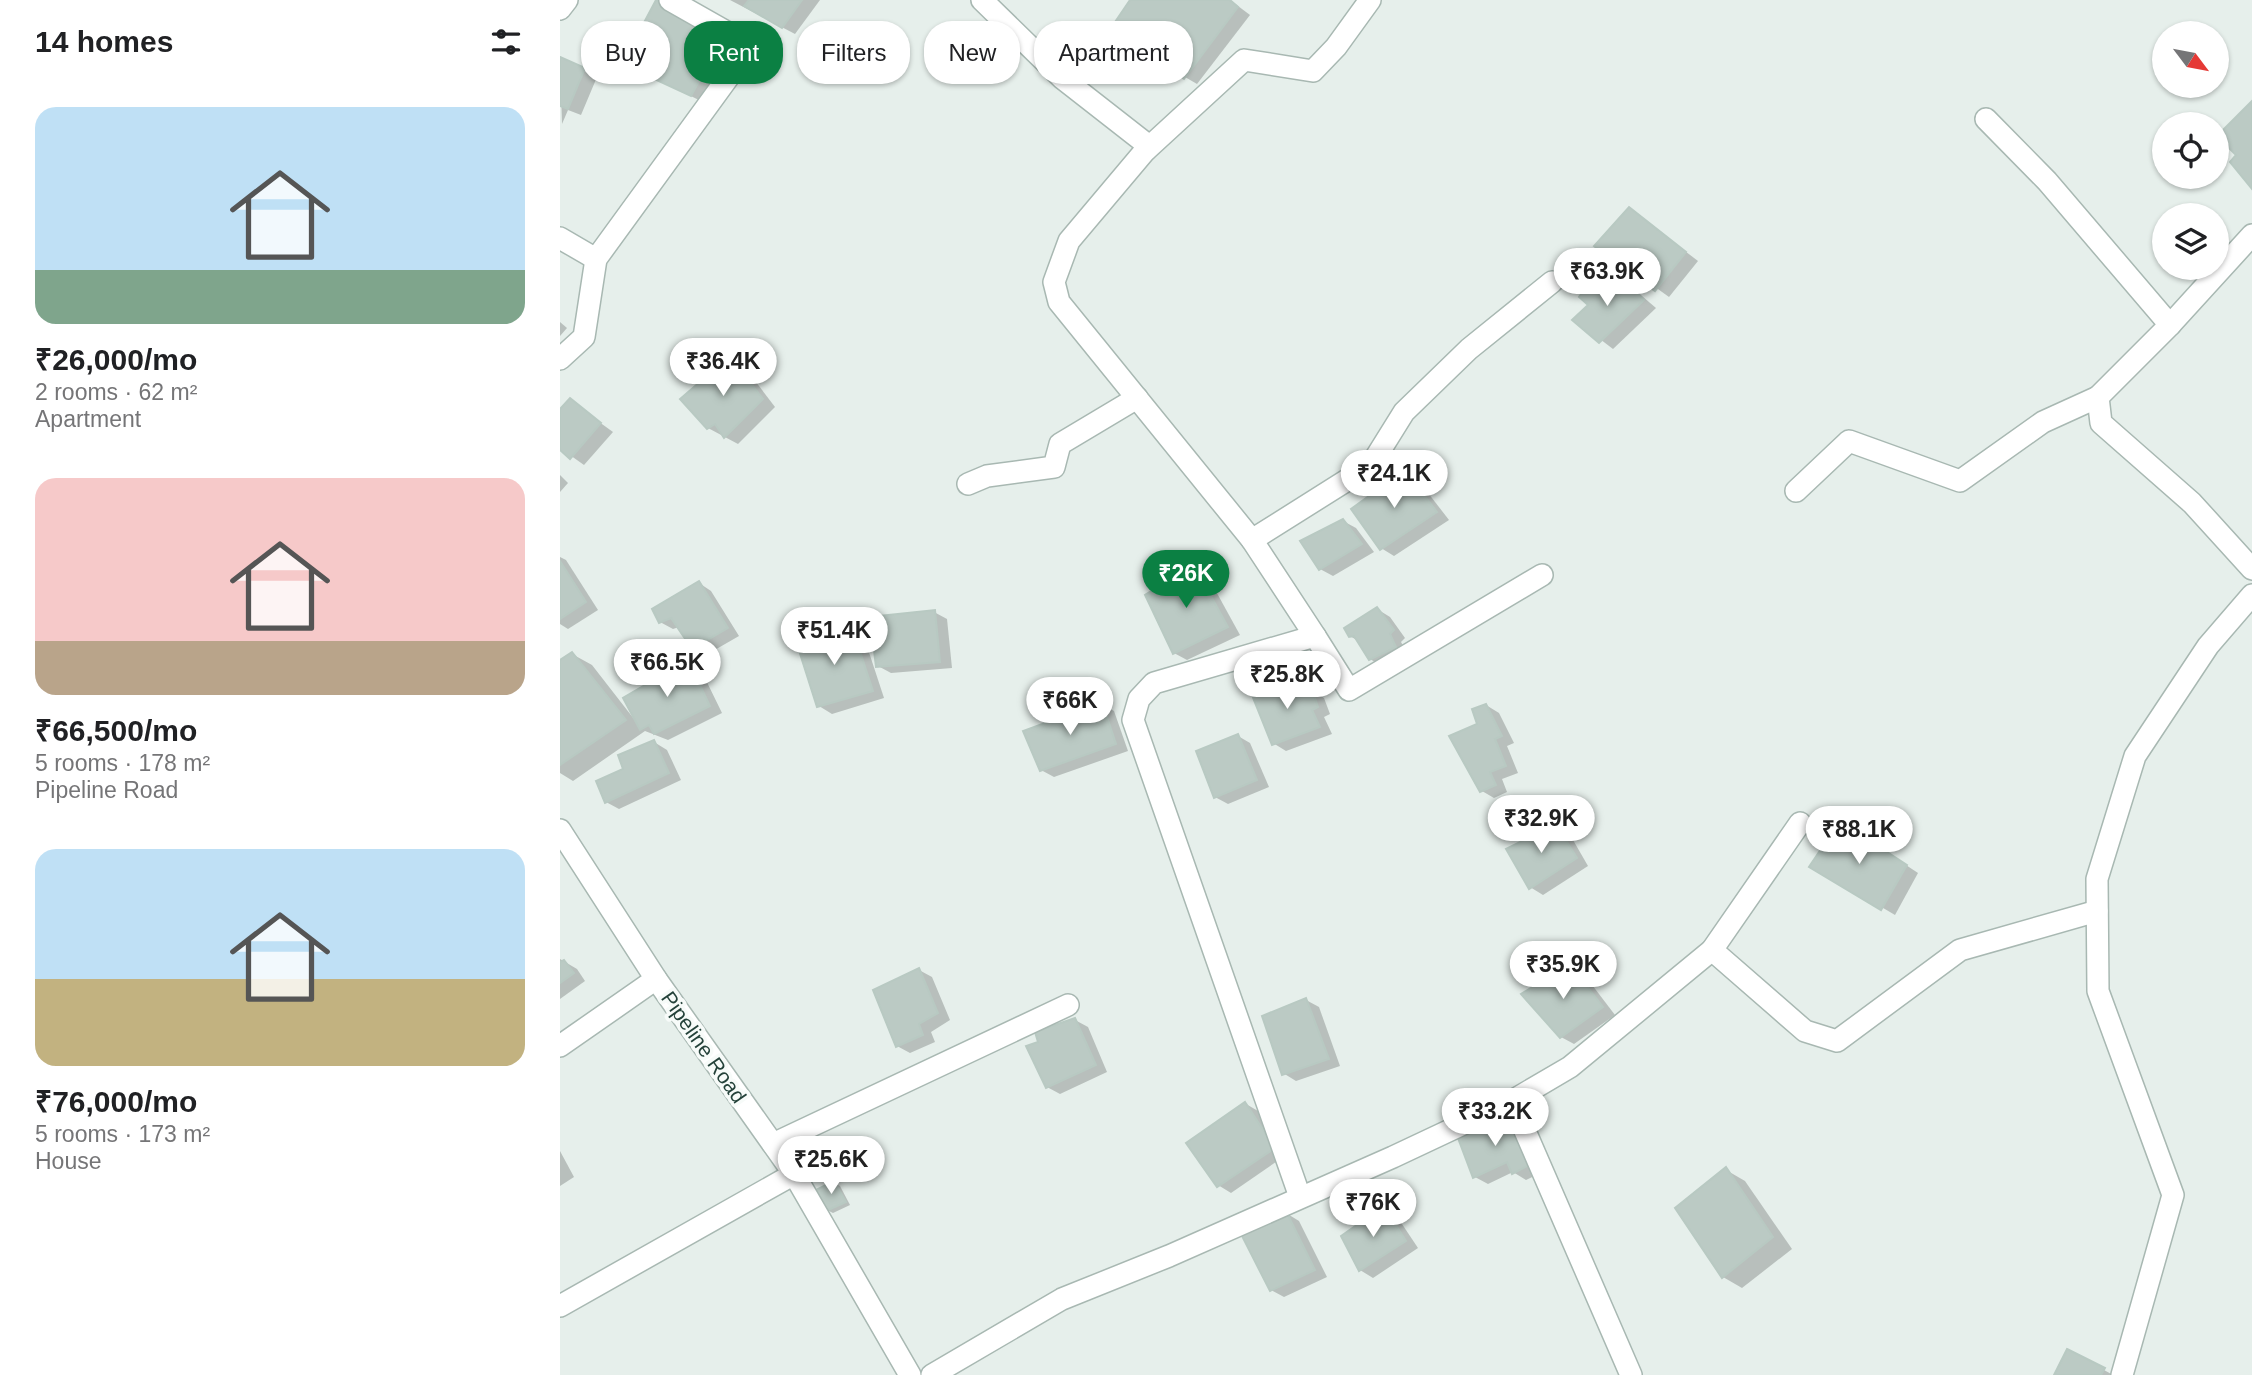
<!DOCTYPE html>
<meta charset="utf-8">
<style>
body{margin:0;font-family:Helvetica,sans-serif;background:#f2f2f2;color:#202124;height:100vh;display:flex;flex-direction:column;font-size:26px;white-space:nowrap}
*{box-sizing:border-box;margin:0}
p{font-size:23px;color:#757577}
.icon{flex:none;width:38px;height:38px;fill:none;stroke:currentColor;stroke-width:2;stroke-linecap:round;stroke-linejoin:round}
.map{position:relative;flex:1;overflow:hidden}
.drawer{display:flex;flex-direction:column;background:#fff;width:560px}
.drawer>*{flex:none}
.banner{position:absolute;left:21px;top:21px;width:665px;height:63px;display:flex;gap:14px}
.needle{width:46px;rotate:122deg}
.tools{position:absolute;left:1592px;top:21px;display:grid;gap:14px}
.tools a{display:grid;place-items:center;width:77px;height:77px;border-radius:50%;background:#fff;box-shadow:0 2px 5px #0004;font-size:35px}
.price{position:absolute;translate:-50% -60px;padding:0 16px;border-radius:24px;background:#fff;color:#222;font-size:23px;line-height:46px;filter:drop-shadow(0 2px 4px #0008)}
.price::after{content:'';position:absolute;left:50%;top:42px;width:21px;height:16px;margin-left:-10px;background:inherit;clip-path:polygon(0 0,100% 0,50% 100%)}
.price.current{background:#0b8043;color:#fff}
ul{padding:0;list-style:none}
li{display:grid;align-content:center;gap:14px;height:371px;padding:0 35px}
li span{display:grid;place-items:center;height:217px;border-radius:21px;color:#555}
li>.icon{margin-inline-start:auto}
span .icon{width:126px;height:126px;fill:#fffc;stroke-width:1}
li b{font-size:30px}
h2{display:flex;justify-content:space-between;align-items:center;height:84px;padding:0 35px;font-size:30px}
.chip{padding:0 24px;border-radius:28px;background:#fff;box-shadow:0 2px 5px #0004;font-size:24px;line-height:63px}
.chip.current{background:#0b8043;color:#fff}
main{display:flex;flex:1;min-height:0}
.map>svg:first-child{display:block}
.shadow{fill:#0003}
.building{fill:#bbcac4;stroke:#b8c9c2;stroke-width:2}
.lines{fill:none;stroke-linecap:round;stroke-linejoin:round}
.minor-casing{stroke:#a8b8b2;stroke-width:24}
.tertiary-casing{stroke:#a8b8b2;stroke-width:24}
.minor{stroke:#fff;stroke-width:21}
.tertiary{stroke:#fff;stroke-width:21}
.labels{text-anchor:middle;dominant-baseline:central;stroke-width:7;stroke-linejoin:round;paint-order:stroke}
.street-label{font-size:21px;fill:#24423a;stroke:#f7fbf9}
</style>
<main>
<section class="drawer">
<h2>14 homes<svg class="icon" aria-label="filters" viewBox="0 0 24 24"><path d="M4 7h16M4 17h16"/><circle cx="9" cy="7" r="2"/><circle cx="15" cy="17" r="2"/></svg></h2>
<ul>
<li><span style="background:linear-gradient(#bfe0f5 75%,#7fa58c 0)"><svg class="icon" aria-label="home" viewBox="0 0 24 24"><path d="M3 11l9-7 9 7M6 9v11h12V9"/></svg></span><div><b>₹26,000/mo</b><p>2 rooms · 62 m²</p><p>Apartment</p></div></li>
<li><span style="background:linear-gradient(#f6c9c9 75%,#b9a48a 0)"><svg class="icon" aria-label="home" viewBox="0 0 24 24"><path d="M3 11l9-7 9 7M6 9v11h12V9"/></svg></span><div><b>₹66,500/mo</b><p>5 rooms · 178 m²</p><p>Pipeline Road</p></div></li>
<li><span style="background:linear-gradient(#bfe0f5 60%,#c2b280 0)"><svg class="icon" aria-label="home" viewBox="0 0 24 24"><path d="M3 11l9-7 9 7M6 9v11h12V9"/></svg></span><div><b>₹76,000/mo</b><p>5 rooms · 173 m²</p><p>House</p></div></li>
</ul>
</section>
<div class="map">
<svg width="1692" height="1375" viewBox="0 0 1692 1375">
<rect width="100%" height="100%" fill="#e6efeb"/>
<g class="shadow">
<path d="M170,0H260L235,34Z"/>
<path d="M572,0H670L690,15L637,84L625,77Z"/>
<path d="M98,2L180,51L151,106L64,63Z"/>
<path d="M0,59L37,77L21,115L8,110L2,124Z"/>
<path d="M1070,209L1138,261L1109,297L1037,245Z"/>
<path d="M1062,279L1096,308L1053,349L1015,320Z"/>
<path d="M0,322L7,328L0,336Z"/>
<path d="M171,358L183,365L215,407L178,444L148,428Z"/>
<path d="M10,401L53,432L24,465L0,448V411Z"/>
<path d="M845,472L858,480L889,520L834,556L821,548Z"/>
<path d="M0,475L8,483L0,492Z"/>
<path d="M783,521L796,528L814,552L773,576L760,569Z"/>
<path d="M0,557L6,560L38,610L8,629L0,624Z"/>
<path d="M634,567L647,575L680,635L627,660L614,653Z"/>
<path d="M139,583L151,591L179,636L146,655L133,647L119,627L113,629L100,622Z"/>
<path d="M817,609L830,617L845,638L841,642L848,655L823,667L810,659L800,642L790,636Z"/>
<path d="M374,612L387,619L392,668L331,673L318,666Z"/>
<path d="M291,629L304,637L324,698L272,714L259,706Z"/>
<path d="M12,654L32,665L74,719L128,662L141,670L162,713L108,740L85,731L13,781L0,773V662Z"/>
<path d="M740,681L764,698L770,714L764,717L772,734L726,751L713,743Z"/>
<path d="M541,704L554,711L568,751L494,777L481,770Z"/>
<path d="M926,705L939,713L954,743L947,746L958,773L942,779L947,792L934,798L922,791L919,725Z"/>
<path d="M678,736L690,743L709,787L668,804L655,797Z"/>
<path d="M94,742L107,750L121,780L59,809L46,802L65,770Z"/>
<path d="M996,826L1009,833L1028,866L983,895L970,887Z"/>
<path d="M1293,830L1358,873L1335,915L1252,866Z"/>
<path d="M0,959L17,969L25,981L0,999Z"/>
<path d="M1010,966L1023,973L1055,1015L1014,1044L1001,1037Z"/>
<path d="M359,970L372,977L390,1020L371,1032L375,1042L350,1053L337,1046Z"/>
<path d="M746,1000L759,1007L780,1066L736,1081L723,1073Z"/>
<path d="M515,1020L528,1027L547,1072L500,1094L487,1087L480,1043Z"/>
<path d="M686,1104L698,1111L726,1155L671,1193L658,1185Z"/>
<path d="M901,1139L985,1171L966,1180L953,1172L928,1184L915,1177Z"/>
<path d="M0,1151L14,1177L0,1186Z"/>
<path d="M1166,1170L1185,1181L1232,1249L1182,1288L1163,1277Z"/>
<path d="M274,1183L280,1186L290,1205L273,1213L267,1210Z"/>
<path d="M824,1208L836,1215L858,1248L813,1278L800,1270L784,1237Z"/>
<path d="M726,1213L739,1221L767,1277L724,1297L711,1290Z"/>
<path d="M1544,1370L1553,1375H1496Z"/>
</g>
<g class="building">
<path d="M96,0L162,39L131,96L62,64Z"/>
<path d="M189,0H242L222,28L184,6Z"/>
<path d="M570,0H670L678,7L624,79L551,28Z"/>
<path d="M0,57L25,68L8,109L0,106Z"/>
<path d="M1692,101V189L1670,162L1676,155L1657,136Z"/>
<path d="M1069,207L1126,252L1095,291L1034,246Z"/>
<path d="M1062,277L1084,300L1039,343L1012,320L1028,305L1019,297L1030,283L1044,292Z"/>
<path d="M170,356L203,399L164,438L155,424L147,429L120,399Z"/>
<path d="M10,398L41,423L10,459L0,450V409Z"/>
<path d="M845,470L877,512L820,550L791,509Z"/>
<path d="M783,519L802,544L759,570L740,541Z"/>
<path d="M0,561L26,602L0,619Z"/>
<path d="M634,565L668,627L613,654L585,595Z"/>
<path d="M139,581L168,628L132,649L111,618L99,623L92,609Z"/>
<path d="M817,607L834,630L830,634L836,647L809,660L794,636L789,637L784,628Z"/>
<path d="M375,610L380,662L316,667L310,617Z"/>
<path d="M292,627L313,691L257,707L236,641Z"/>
<path d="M12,652L66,720L0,765V660Z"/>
<path d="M128,660L150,706L94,734L89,725L80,730L63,698Z"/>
<path d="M741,679L744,690L752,689L758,707L752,710L760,727L712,745L692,695Z"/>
<path d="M542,702L556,744L480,771L463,731Z"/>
<path d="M926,704L942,736L935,739L946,766L930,772L936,785L920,792L889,736L917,724L912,709Z"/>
<path d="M678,734L697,780L654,798L636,751Z"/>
<path d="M94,740L109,773L45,803L36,781L63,769L58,755Z"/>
<path d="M1280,821L1347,865L1321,910L1249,867Z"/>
<path d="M996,824L1017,858L969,889L946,849Z"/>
<path d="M4,960L14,973L0,983V962Z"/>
<path d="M1010,964L1043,1007L1000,1038L961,994Z"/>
<path d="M359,968L378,1013L359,1024L363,1035L336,1047L313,990Z"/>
<path d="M746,998L769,1059L722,1075L702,1016Z"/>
<path d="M515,1018L536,1065L486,1088L466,1046L478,1042L475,1032Z"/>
<path d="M685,1102L715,1148L657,1187L626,1143Z"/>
<path d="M951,1115L973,1163L952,1174L947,1162L913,1178L898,1138Z"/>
<path d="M1166,1167L1213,1237L1162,1278L1115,1208Z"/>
<path d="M274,1181L286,1202L266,1211L256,1190Z"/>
<path d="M824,1206L846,1241L799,1271L781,1236Z"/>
<path d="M726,1211L755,1270L710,1291L680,1232Z"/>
<path d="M1507,1349L1545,1368L1541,1375H1494Z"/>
</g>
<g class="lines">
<defs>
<g id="minor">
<path d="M422,0L502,78L589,146L509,241L494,282L499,302L692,540"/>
<path d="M0,9L7,0"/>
<path d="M1426,119L1487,181L1610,325"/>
<path d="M586,150L684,60L753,71L776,47L810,0"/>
<path d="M1692,235L1610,325L1538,397L1541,423L1632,503L1692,569"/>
<path d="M0,238L36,259"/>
<path d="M0,359L24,337L36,259L191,46L110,0"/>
<path d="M408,484L427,476L494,467L500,444L577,398"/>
<path d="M1236,491L1289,441L1400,481L1483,422L1538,397"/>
<path d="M755,636L789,690L982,575"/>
<path d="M1152,950L1245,1031L1277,1041L1400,950L1537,911"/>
<path d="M0,1046L96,979"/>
<path d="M952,1101L1071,1375"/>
<path d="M213,1144L508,1005"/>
<path d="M740,1197L573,720L579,699L594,683L755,636L692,540L811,465L844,412L909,349L992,282"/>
<path d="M0,1306L234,1174"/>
<path d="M372,1375L502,1299L609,1256L833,1157L952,1101L1010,1067L1152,950L1240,823"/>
<path d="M1562,1375L1613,1195L1538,991L1537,879L1575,756L1648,646L1692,595"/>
</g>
<path id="tertiary" d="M0,830L96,979L234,1174L350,1375"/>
</defs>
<use href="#minor" class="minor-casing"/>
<use href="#tertiary" class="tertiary-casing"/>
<use href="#minor" class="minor"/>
<use href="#tertiary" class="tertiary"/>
</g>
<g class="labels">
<g class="street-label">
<text transform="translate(144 1047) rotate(55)">Pipeline Road</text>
</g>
</g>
</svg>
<div class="tools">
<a><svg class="needle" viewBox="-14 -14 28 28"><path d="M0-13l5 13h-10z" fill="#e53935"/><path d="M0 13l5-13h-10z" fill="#757577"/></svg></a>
<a><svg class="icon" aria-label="locate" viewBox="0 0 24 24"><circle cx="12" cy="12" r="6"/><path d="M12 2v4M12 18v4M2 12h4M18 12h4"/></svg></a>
<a><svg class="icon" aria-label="layers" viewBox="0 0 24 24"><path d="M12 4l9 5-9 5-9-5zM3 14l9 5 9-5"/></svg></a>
</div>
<b class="price" style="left:1047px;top:308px">₹63.9K</b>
<b class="price" style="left:163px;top:398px">₹36.4K</b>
<b class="price" style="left:834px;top:510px">₹24.1K</b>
<b class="price current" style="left:626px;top:610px">₹26K</b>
<b class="price" style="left:274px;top:667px">₹51.4K</b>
<b class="price" style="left:107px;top:699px">₹66.5K</b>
<b class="price" style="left:727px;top:711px">₹25.8K</b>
<b class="price" style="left:510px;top:737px">₹66K</b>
<b class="price" style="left:981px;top:855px">₹32.9K</b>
<b class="price" style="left:1299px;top:866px">₹88.1K</b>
<b class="price" style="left:1003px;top:1001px">₹35.9K</b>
<b class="price" style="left:935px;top:1148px">₹33.2K</b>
<b class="price" style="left:271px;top:1196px">₹25.6K</b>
<b class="price" style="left:813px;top:1239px">₹76K</b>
<div class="banner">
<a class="chip">Buy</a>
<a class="chip current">Rent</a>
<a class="chip">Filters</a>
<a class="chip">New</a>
<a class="chip">Apartment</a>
</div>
</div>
</main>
